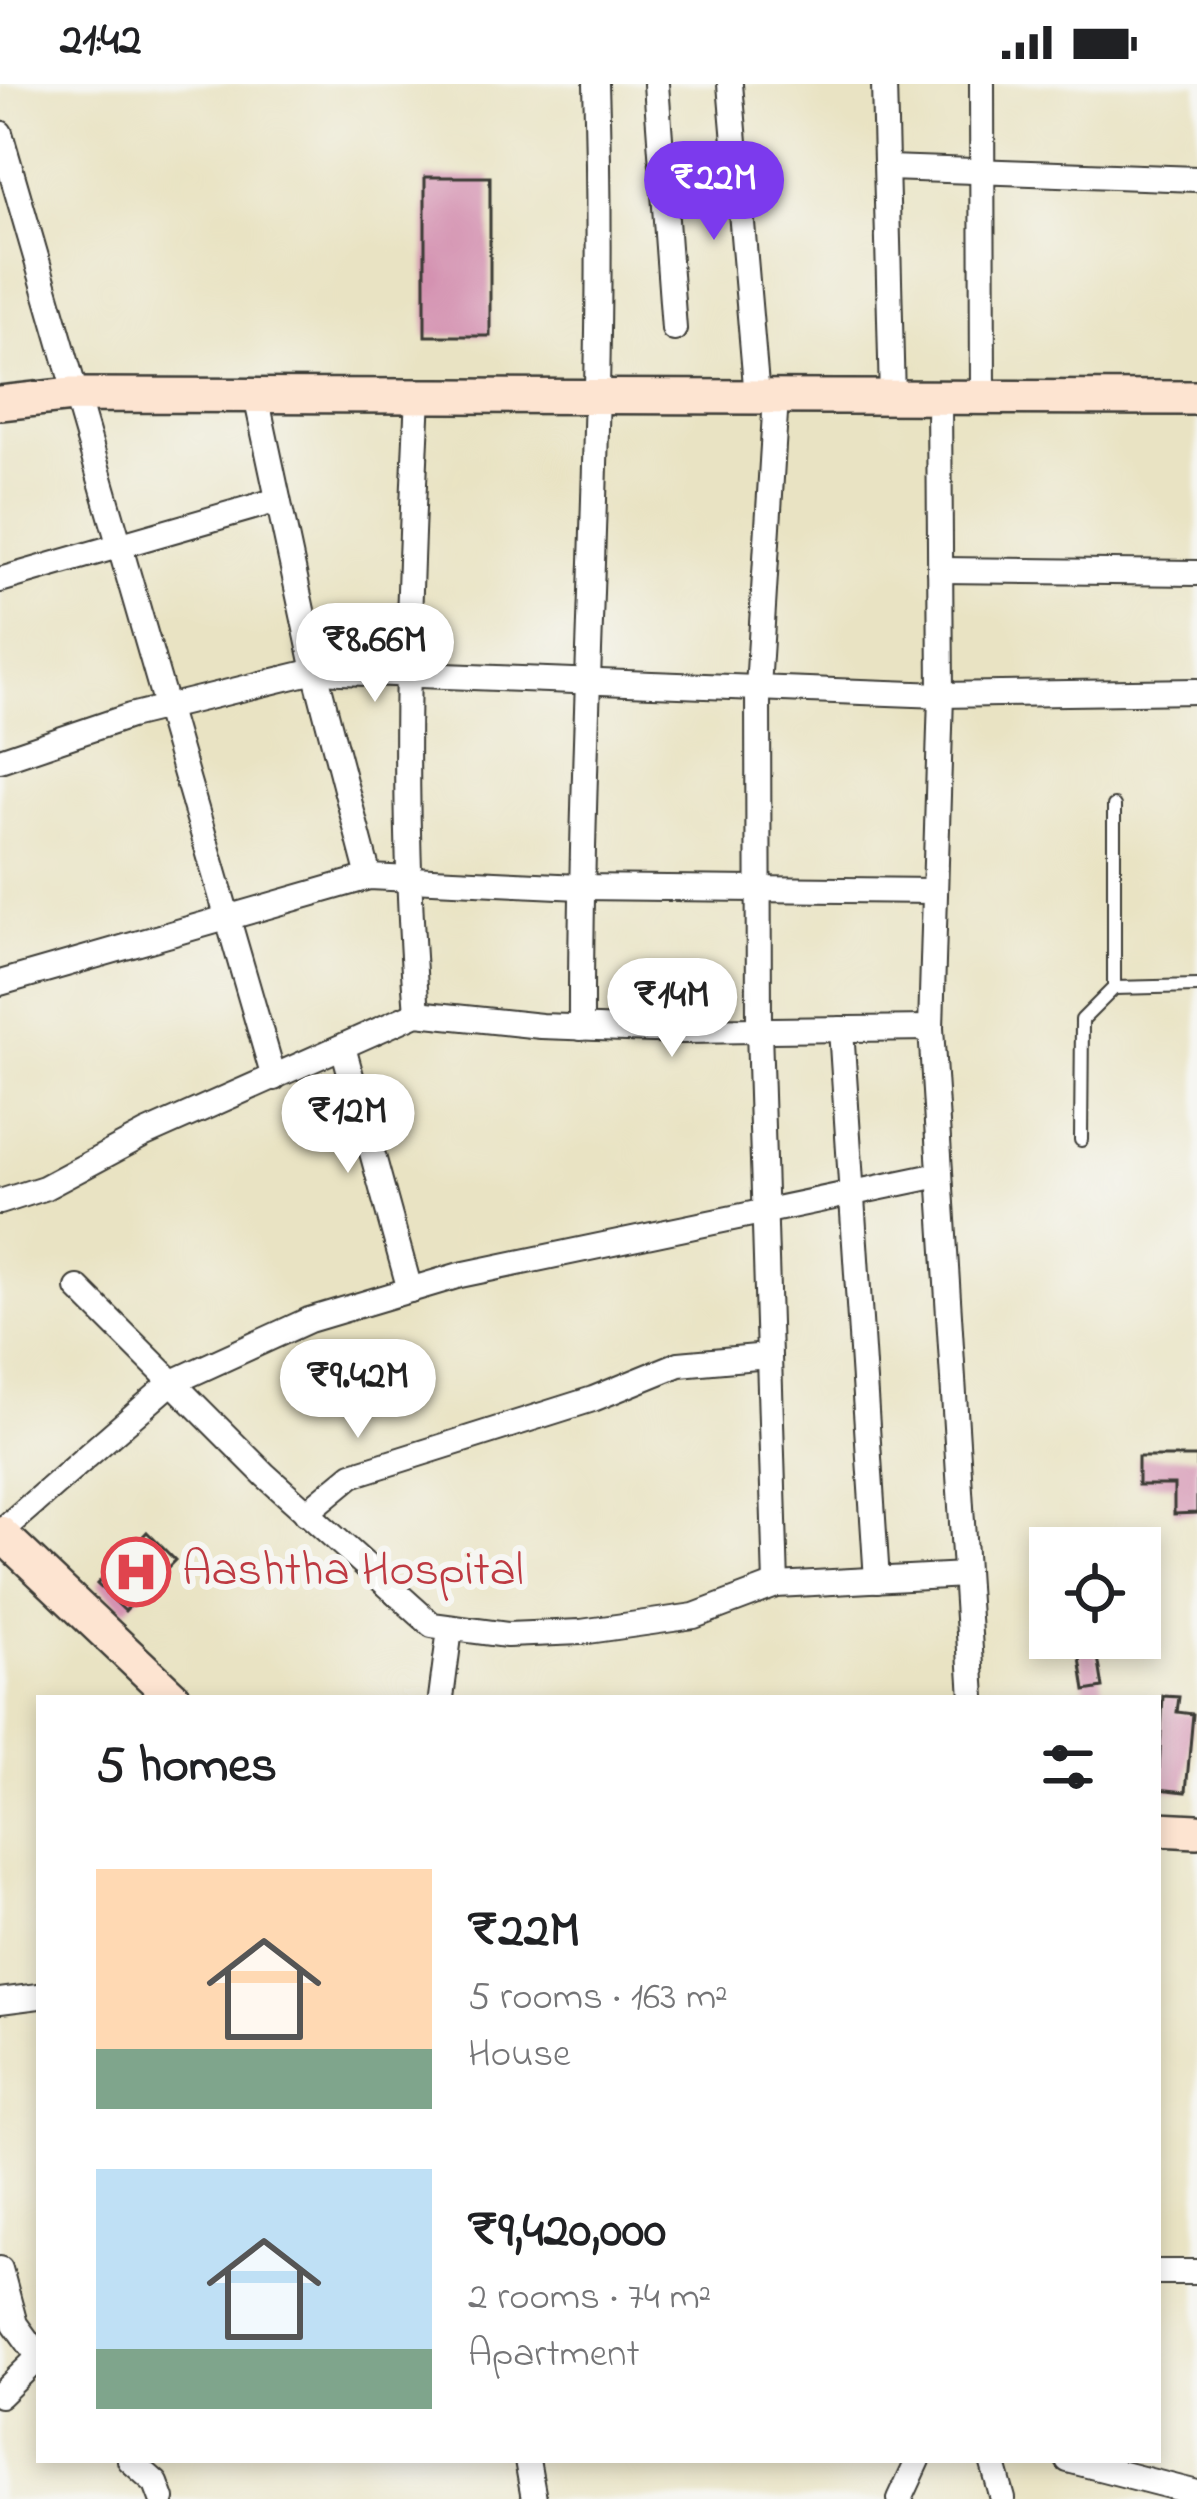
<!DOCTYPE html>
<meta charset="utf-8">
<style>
body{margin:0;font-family:"Indie Flower",sans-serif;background:#f2f2f2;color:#202124;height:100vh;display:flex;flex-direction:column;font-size:45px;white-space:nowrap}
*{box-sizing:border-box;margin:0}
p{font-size:39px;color:#757577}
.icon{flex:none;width:66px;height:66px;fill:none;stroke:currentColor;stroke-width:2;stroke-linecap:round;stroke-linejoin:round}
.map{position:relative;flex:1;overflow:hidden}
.side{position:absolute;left:36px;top:1611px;width:1125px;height:768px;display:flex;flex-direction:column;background:#fff;border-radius:0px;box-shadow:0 6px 18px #0003}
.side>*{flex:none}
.tools{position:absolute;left:1029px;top:1443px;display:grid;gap:24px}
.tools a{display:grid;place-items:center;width:132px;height:132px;border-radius:0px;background:#fff;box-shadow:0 6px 18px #0003;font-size:60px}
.price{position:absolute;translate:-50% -102px;padding:0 27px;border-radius:42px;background:#fff;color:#222;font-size:39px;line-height:78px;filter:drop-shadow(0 3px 6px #0008)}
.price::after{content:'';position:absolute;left:50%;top:72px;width:36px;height:27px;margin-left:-18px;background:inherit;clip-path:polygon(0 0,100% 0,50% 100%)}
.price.current{background:#7c3aed;color:#fff}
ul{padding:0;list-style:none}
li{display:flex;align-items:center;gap:36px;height:300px;padding:0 60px}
li span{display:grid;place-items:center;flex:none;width:336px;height:240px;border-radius:0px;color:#555}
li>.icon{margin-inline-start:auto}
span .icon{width:144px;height:144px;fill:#fffc;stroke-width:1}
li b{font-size:51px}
h2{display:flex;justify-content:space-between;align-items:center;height:144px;padding:0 60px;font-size:51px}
.status{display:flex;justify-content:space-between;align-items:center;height:84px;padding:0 60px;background:#fff;direction:ltr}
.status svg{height:33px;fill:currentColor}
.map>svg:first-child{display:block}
.building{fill:#d492b1}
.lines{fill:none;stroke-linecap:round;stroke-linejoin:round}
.lane-casing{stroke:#3b3a35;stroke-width:16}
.street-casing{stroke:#3b3a35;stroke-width:28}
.secondary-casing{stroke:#3b3a35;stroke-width:38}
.lane{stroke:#fff;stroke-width:12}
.street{stroke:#fff;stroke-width:24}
.secondary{stroke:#fde4d1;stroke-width:33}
.labels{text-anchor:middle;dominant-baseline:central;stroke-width:12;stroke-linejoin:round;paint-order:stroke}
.health-label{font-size:48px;fill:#be3a42;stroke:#f6f6f2;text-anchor:start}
</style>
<div class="status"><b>21:42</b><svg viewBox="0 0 49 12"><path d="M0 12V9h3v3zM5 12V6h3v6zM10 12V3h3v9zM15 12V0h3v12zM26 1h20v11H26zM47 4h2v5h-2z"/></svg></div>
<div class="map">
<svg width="1197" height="2415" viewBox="0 0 1197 2415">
<rect width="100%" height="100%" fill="#f6f6f2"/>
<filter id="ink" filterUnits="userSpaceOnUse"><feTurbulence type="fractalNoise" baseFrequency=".00833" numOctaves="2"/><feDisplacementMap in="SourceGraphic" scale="24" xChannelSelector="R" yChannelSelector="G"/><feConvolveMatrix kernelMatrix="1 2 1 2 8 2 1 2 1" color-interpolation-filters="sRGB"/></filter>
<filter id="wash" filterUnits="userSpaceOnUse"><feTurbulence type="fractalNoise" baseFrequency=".004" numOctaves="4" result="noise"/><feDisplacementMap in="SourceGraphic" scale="48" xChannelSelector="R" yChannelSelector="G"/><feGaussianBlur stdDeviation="2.7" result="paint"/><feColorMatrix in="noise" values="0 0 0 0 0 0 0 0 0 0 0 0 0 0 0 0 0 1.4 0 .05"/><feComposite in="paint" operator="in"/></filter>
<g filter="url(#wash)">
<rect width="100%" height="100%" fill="#e9e3c3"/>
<g id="blocks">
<g class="building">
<rect x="425" y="93" width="65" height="159"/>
<path d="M1138,1373H1197V1429L1174,1430V1401H1138Z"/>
<path d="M147,1448L175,1476L125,1527L97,1500Z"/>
<path d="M1077,1554H1095L1103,1604L1085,1607Z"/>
<path d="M1163,1612L1179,1613L1177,1628L1193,1630L1186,1708L1158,1705Z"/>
</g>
</g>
</g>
<g filter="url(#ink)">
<use href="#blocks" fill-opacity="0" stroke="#3b3a35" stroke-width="3"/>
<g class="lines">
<defs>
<g id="lane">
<path d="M1114,904V722"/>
<path d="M1081,1056L1082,936L1114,904L1197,902"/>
</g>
<g id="street">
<path d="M656,0L674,245"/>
<path d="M730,0L757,313"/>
<path d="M884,0L892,314"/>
<path d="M982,0L983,314"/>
<path d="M0,49L274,994"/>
<path d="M888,84L1197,95"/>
<path d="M256,312L315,587L369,793"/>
<path d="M776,313L758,604L759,946L776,1501"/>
<path d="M939,313L941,611L931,944L973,1614"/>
<path d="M940,486L1197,489"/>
<path d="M0,496L278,416"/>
<path d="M0,676L130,632L315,587L941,611L1197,607"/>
<path d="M0,899L369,793L580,803L935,807"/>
<path d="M417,929C400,722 408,519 418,312"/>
<path d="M581,944C580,629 607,315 596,0"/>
<path d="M841,945L877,1496"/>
<path d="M343,963L410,1206"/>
<path d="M0,1118L44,1104L145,1050L417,929L541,942L682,947L931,944"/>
<path d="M78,1204L265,1391L432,1541L507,1551L581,1548L694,1532L776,1501L965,1491"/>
<path d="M306,1429L352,1391L593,1315L679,1280L768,1272"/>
<path d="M0,1448L171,1299L309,1236L460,1191L939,1091"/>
<path d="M441,1614L450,1545"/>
<path d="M0,1917L39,1912"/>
<path d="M0,2185L15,2240L39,2273"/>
<path d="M1158,2188H1197"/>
<path d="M0,2311L39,2273"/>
<path d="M130,2376L156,2399L162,2415"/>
<path d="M527,2376L534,2415"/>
<path d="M992,2376L1003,2415"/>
<path d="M1068,2376L1197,2409"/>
<path d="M900,2415L918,2376"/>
</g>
<g id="secondary">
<path d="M0,319L72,311L1197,314"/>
<path d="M0,1449L174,1614"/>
<path d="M1158,1745L1197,1747"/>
</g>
</defs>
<use href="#lane" class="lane-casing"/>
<use href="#street" class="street-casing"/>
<use href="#secondary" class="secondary-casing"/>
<use href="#lane" class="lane"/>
<use href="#street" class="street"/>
<use href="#secondary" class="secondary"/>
</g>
</g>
<defs>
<symbol id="hospital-ring" viewBox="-11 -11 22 22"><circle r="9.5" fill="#f6f6f2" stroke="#e0444e" stroke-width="1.5"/><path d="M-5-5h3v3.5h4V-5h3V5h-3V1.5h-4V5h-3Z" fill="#e0444e"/></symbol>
</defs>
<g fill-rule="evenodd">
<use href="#hospital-ring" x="98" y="1450" width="76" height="76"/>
</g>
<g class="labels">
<g class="health-label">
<text x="182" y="1488">Aashtha Hospital</text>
</g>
</g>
</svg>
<div class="tools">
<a><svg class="icon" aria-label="locate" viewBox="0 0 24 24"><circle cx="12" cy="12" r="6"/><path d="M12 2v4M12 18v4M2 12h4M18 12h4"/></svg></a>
</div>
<b class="price current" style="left:714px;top:159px">₹22M</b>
<b class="price" style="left:375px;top:621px">₹8.66M</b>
<b class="price" style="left:672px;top:976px">₹14M</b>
<b class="price" style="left:348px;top:1092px">₹12M</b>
<b class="price" style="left:358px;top:1357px">₹9.42M</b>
<section class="side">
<h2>5 homes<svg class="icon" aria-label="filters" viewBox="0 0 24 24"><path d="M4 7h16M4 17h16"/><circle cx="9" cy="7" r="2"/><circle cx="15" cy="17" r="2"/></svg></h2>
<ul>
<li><span style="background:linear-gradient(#ffd9b3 75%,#7fa58c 0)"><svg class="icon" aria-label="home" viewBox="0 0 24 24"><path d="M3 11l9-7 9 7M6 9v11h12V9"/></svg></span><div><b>₹22M</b><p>5 rooms · 163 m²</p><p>House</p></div></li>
<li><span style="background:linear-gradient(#bfe0f5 75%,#7fa58c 0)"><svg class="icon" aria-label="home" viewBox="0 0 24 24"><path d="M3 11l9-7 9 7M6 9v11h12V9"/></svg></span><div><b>₹9,420,000</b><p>2 rooms · 74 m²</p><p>Apartment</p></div></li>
</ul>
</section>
</div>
